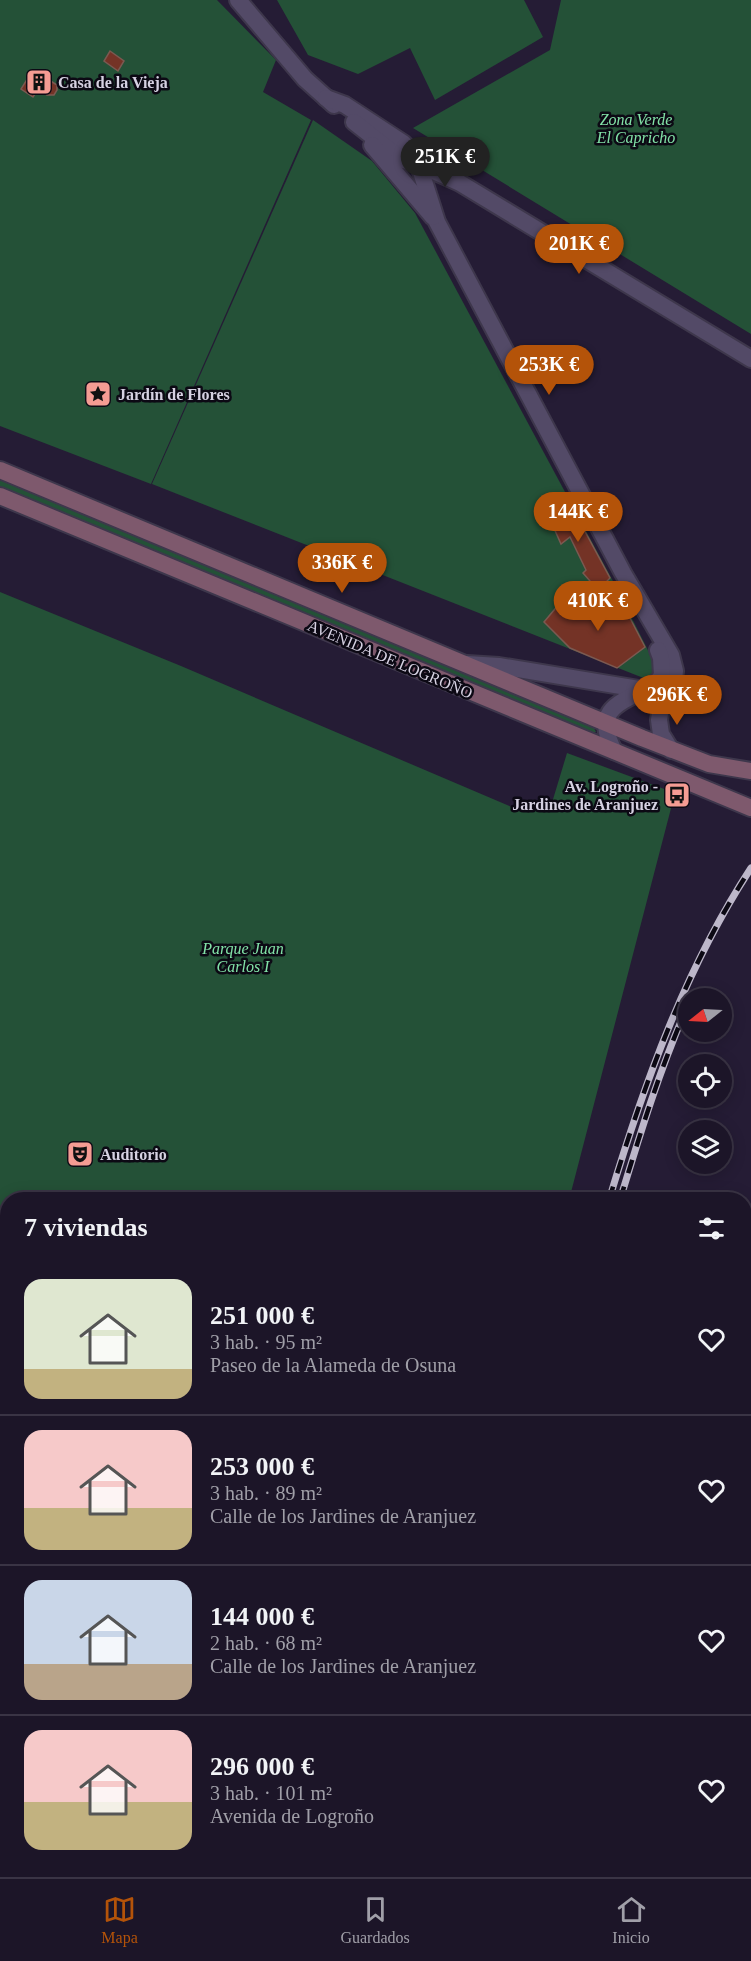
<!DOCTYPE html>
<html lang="es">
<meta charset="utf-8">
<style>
body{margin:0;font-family:Georgia,serif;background:#251e30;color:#f1f3f6;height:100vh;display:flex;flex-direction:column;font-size:22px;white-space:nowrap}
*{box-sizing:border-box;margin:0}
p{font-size:20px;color:#a09fa8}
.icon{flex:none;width:33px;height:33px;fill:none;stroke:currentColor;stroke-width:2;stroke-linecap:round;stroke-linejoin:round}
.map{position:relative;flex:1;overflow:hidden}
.panel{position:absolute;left:0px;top:1192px;width:752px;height:686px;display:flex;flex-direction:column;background:#1c1528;border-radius:24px 24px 0 0;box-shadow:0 3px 15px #0003,0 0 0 2px #3a3445}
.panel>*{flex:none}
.needle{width:39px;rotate:252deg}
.tools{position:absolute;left:678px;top:988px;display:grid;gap:12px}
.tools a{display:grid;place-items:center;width:54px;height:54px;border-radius:50%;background:#1c1528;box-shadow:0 3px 15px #0003,0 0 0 2px #3a3445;font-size:30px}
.price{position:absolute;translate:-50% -51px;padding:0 14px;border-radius:21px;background:#b45309;color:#fff;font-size:20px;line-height:39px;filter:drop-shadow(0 2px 3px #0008)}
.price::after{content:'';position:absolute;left:50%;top:36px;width:18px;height:14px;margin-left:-9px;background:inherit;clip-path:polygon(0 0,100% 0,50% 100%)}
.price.active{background:#222;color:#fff}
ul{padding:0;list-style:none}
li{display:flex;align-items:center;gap:18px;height:150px;padding:0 24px}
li+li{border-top:2px solid #3a3445}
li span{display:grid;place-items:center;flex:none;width:168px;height:120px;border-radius:18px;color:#555}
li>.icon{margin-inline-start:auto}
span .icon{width:72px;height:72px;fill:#fffc;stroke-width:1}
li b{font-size:26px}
h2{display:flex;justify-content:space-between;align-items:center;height:72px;padding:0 24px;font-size:26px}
.tabs{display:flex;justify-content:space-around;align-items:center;height:84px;border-top:2px solid #3a3445;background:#1c1528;font-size:16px;color:#a09fa8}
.tabs a{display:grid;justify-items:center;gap:3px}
.tabs .active{color:#b45309}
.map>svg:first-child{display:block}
.green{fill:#245137}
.water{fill:#000433}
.building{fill:#743326;stroke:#7b5951;stroke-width:1.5}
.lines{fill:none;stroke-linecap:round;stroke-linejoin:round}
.minor-casing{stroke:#3e374c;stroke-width:20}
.secondary-casing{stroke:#3e374c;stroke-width:20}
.motorway-casing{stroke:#3e374c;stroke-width:21}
.minor{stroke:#534a67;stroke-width:16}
.secondary{stroke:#7e596d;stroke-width:16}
.motorway{stroke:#e17d7a;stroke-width:18}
.rail-casing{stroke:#bdb7ca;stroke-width:7}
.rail{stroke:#0c0914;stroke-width:4.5;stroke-dasharray:14;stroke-linecap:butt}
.labels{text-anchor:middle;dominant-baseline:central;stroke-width:5;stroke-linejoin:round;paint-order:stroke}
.poi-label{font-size:16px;font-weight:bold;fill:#d6d1e2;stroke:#0c0914;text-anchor:start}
.park-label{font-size:16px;font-style:italic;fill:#82e2a7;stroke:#0c0914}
.street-label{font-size:16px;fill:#d6d1e2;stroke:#0c0914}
</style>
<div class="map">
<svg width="751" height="1877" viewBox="0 0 751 1877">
<rect width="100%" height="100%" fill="#251c35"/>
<g class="green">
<path d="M0,0H217L276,60L263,92L311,120L151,484L0,426Z"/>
<path d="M277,0H524L543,37L435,100L410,48L358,74L308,55Z"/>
<path d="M561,0H751V334L413,128L550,50Z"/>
<path d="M313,120L372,161L415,213L614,583L657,668L654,676L646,679L152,484Z"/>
<path d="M0,480L594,728L596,732L593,733L546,714L0,487Z"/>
<path d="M0,592L181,666L514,808L551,806L567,753L675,793L569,1200H8V1870L395,1871L393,1877H0Z"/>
</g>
<path class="water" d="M0,1211L7,1225V1300L0,1296Z"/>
<g class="building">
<path d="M110,51L124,61L118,71L104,61Z"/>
<path d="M33,70L57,85V90L54,95H47L41,92L39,88L33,97L21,89Z"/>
<path d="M567,498L610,578L592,597L584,588L590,581L583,573L586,570L570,537L561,544L545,508Z"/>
<path d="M617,593L645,647L617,668L570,648L544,622L560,603L572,610L577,604L594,620Z"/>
</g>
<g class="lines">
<defs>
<g id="minor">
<path d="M238,0L305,79L334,105"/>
<path d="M326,98L345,105L403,143L416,156L437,222L623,573L671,655L675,671L673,685L661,707L659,720L661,734L671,750"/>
<path d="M354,122L401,159L420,165L460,183L751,359"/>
<path d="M372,145L433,217"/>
<path d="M467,664L499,666L645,690L655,684L662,676L661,658L658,650"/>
<path d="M614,751C595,714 612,705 645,690"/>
</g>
<g id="secondary">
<path d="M0,470L642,738L709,764L751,771"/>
<path d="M0,496L751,808"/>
</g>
<g id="motorway">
<path d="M744,1639L751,1534"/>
<path d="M744,1830L751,1789"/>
<path d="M736,1877L737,1870"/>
</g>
</defs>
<use href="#minor" class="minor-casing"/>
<use href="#secondary" class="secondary-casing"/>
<use href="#motorway" class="motorway-casing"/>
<use href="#minor" class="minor"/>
<use href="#secondary" class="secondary"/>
<use href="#motorway" class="motorway"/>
<defs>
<g id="rail">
<path d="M609,1200C644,1084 685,969 751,868"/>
<path d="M620,1200C640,1134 660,1068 688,1005"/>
<path d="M437,1877L438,1870"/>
<path d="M446,1877L448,1870"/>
</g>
</defs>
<use href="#rail" class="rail-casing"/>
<use href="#rail" class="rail"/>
</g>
<defs>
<symbol id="building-square" viewBox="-11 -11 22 22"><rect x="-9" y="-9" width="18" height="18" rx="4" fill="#f59c93" stroke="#0c0914"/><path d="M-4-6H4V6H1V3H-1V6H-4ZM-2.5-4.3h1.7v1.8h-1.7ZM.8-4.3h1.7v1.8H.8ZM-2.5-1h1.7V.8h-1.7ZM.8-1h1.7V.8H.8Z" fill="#111"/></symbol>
<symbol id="sight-square" viewBox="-11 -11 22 22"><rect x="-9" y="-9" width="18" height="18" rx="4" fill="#f59c93" stroke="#0c0914"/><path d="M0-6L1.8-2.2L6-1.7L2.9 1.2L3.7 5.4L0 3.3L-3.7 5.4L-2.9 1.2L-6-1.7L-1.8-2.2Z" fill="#111"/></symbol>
<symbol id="bus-square" viewBox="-11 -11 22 22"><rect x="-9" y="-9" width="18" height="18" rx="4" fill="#f59c93" stroke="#0c0914"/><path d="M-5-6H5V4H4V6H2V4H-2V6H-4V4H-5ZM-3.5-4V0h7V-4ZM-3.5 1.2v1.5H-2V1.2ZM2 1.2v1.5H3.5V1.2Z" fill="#111"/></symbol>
<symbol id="theatre-square" viewBox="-11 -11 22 22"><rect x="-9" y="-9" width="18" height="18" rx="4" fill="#f59c93" stroke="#0c0914"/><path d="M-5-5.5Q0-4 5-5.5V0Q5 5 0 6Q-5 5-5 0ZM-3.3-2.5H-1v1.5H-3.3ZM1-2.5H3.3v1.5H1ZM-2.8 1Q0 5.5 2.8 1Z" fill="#111"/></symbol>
</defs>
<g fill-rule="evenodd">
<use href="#building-square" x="24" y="67" width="30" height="30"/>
<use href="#sight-square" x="83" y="379" width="30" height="30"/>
<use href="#bus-square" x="662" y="780" width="30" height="30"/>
<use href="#theatre-square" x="65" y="1139" width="30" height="30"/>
</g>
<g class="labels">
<g class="poi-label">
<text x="58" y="82">Casa de la Vieja</text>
<text x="118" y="394">Jardín de Flores</text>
<text x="658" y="786" text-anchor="end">Av. Logroño -<tspan x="658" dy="18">Jardines de Aranjuez</tspan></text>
<text x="100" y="1154">Auditorio</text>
</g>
<g class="park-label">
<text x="636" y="119">Zona Verde<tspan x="636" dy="18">El Capricho</tspan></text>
<text x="243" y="948">Parque Juan<tspan x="243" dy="18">Carlos I</tspan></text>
</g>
<g class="street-label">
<text transform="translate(390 659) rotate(23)">AVENIDA DE LOGROÑO</text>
</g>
</g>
</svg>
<div class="tools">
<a><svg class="needle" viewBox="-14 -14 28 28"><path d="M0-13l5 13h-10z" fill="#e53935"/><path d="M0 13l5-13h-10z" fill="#a09fa8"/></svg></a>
<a><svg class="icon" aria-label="locate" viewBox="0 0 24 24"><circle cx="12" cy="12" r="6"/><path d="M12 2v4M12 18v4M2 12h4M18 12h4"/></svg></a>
<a><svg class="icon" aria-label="layers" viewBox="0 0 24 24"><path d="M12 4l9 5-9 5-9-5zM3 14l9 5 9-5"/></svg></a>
</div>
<b class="price active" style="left:445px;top:188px">251K €</b>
<b class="price" style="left:579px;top:275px">201K €</b>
<b class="price" style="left:549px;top:396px">253K €</b>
<b class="price" style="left:578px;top:543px">144K €</b>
<b class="price" style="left:342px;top:594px">336K €</b>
<b class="price" style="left:598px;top:632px">410K €</b>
<b class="price" style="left:677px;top:726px">296K €</b>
<section class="panel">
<h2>7 viviendas<svg class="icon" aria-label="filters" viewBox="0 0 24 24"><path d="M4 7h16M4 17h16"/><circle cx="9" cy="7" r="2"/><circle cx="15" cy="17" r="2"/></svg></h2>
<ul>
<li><span style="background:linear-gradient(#dfe7d0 75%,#c2b280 0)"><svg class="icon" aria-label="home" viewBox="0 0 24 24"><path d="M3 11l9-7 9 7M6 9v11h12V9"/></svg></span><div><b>251 000 €</b><p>3 hab. · 95 m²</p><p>Paseo de la Alameda de Osuna</p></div><svg class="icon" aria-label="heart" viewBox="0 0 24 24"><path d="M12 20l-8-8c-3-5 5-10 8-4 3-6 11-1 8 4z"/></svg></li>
<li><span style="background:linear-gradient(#f6c9c9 65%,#c2b280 0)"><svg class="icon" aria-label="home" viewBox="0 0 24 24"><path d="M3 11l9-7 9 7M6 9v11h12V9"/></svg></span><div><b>253 000 €</b><p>3 hab. · 89 m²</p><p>Calle de los Jardines de Aranjuez</p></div><svg class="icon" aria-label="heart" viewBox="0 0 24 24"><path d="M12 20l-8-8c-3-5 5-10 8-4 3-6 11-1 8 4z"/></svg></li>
<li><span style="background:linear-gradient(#c9d6e8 70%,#b9a48a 0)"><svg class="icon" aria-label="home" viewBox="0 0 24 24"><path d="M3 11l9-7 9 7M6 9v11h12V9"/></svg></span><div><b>144 000 €</b><p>2 hab. · 68 m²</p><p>Calle de los Jardines de Aranjuez</p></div><svg class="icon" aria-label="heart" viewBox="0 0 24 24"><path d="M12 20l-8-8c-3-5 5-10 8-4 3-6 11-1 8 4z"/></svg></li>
<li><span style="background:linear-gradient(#f6c9c9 60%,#c2b280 0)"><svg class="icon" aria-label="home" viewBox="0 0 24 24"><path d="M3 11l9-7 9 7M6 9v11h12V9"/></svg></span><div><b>296 000 €</b><p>3 hab. · 101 m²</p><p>Avenida de Logroño</p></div><svg class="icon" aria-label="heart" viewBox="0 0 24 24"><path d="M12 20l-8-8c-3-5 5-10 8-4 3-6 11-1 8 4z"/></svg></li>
</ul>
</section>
</div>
<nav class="tabs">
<a class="active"><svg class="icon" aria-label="map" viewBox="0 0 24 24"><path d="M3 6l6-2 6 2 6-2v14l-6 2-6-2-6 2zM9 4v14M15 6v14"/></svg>Mapa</a>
<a><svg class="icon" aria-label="saved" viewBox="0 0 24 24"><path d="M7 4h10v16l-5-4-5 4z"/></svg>Guardados</a>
<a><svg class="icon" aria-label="home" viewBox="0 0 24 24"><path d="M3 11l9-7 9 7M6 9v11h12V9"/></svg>Inicio</a>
</nav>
